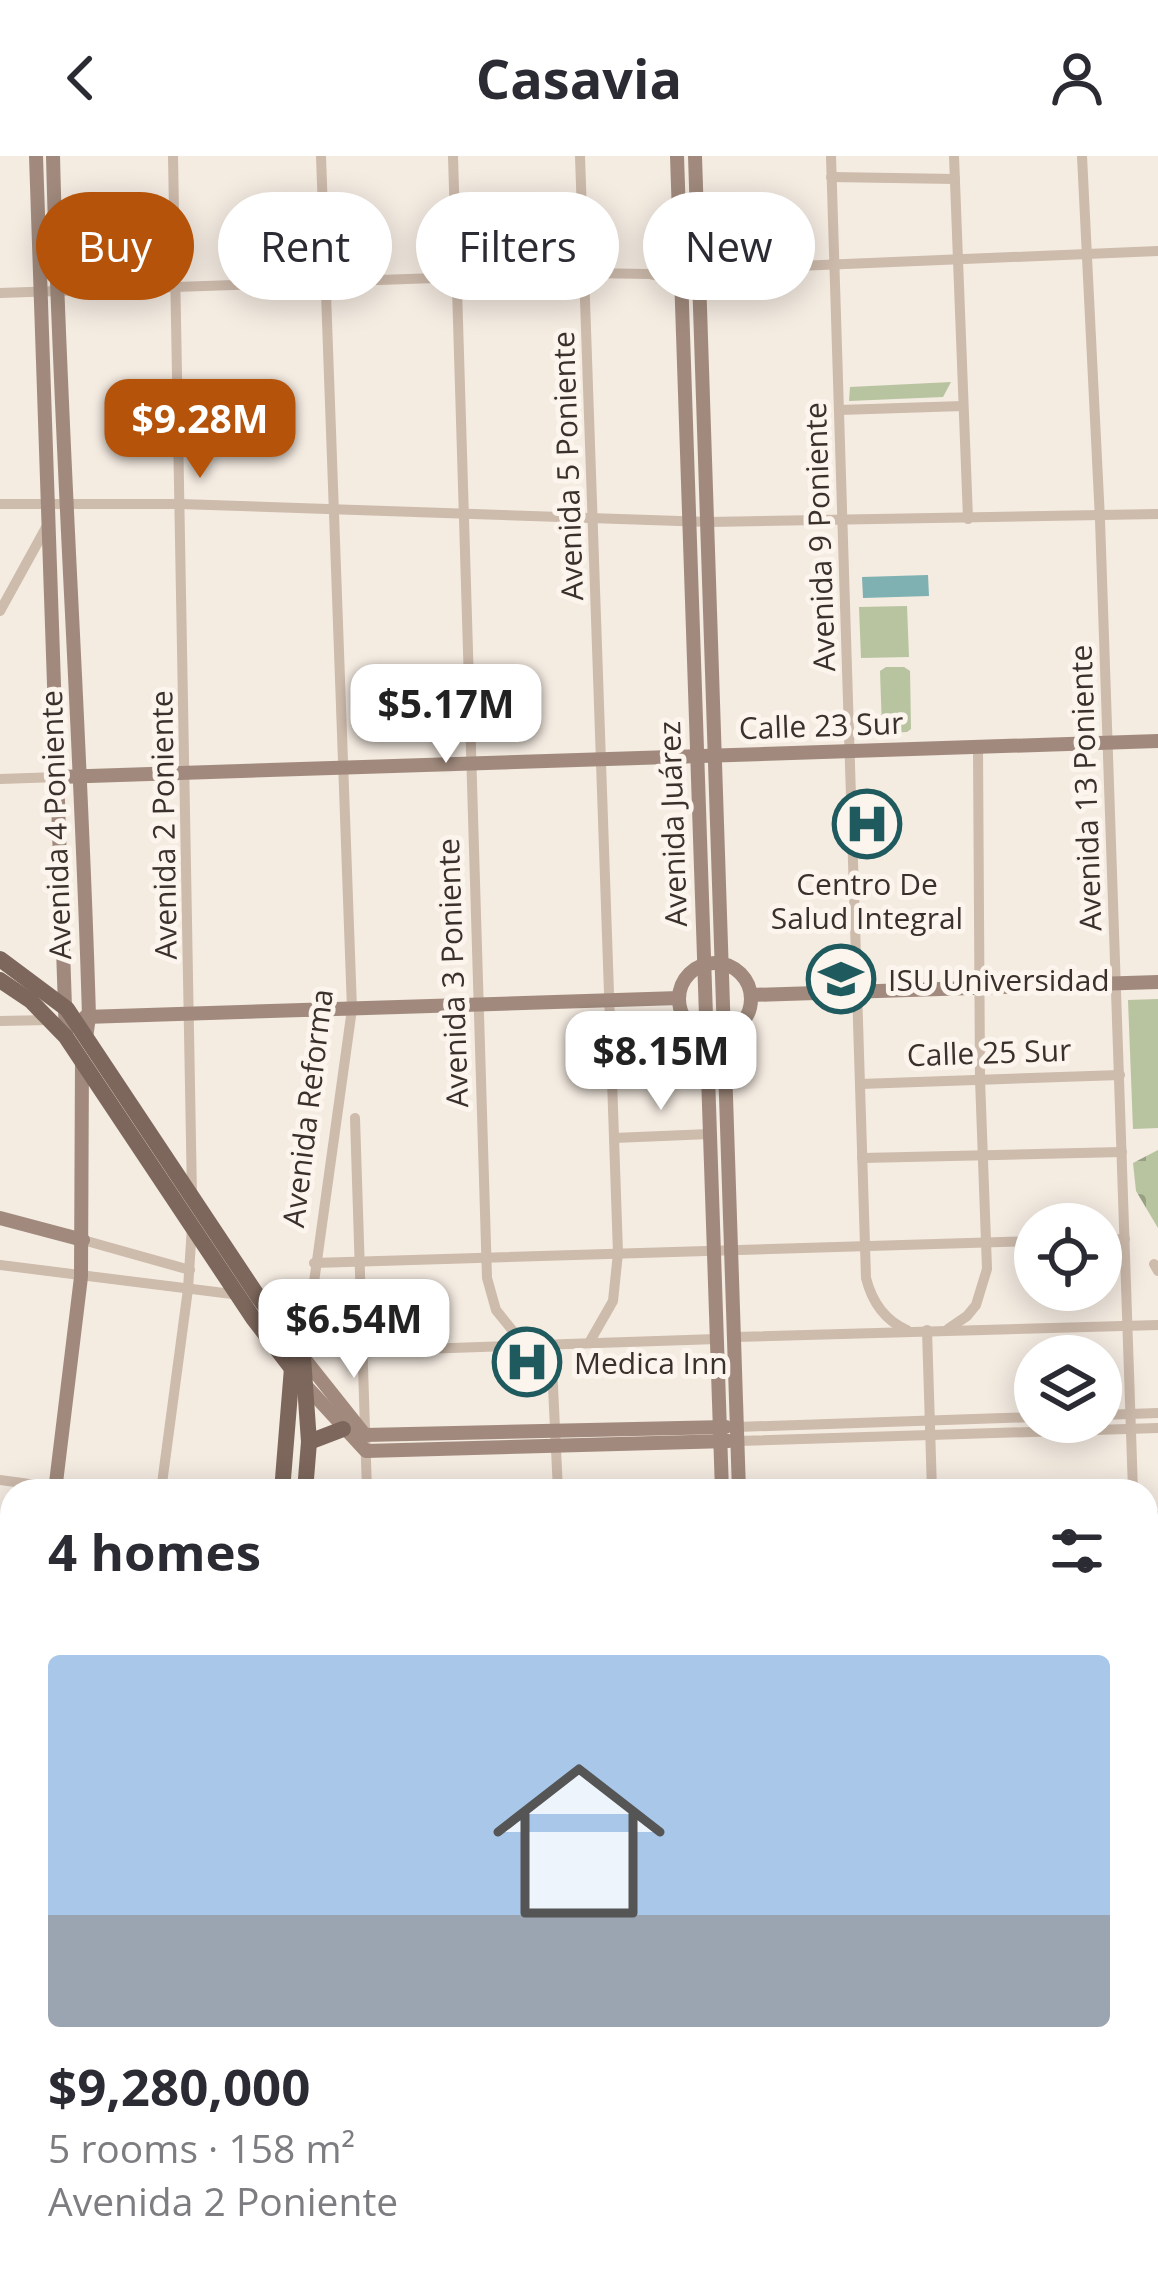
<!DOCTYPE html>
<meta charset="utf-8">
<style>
body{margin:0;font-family:"Open Sans",sans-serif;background:#f7f7f7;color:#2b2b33;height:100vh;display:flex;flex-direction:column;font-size:45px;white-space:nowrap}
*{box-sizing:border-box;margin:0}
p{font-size:39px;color:#7c7c81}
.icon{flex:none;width:66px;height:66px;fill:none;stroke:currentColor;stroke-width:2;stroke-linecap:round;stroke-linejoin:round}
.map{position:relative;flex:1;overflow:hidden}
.drawer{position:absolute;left:0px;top:1323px;width:1158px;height:807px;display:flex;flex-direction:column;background:#fff;border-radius:36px 36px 0 0;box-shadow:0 6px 30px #0003}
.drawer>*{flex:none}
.top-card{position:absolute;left:36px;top:36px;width:1086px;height:108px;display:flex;gap:24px}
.buttons{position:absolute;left:1014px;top:1047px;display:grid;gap:24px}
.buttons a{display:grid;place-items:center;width:108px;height:108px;border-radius:50%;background:#fff;box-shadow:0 6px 30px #0003;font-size:60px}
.price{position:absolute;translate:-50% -102px;padding:0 27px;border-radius:24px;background:#fff;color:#222;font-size:39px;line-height:78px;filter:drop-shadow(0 3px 6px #0008)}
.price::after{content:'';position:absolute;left:50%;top:72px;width:36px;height:27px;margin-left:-18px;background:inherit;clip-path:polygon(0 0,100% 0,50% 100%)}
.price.active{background:#b45309;color:#fff}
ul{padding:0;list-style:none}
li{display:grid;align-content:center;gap:24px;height:636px;padding:0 48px}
li span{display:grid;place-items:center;height:372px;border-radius:12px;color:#555}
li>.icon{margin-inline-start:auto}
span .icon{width:216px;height:216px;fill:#fffc;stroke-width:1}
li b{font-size:51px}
h2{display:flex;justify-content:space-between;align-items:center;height:144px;padding:0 48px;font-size:51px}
.chip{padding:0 42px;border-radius:54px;background:#fff;box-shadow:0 6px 30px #0003;font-size:42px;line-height:108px}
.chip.active{background:#b45309;color:#fff}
header{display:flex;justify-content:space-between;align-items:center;height:156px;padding:0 48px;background:#fff;font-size:54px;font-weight:700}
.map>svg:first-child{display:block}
.cemetery{fill:url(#cemetery-stones)}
.green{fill:#b8c4a0}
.water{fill:#7fb0b2}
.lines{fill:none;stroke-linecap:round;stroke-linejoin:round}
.street{stroke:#cdbbac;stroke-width:10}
.secondary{stroke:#a18a7d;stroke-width:14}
.primary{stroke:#7d675c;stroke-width:16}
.labels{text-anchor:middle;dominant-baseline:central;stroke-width:10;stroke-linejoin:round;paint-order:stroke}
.street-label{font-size:30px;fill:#3b302b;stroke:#fbf5ee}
.poi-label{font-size:30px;fill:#3b302b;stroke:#fbf5ee;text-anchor:start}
</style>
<header><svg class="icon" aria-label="back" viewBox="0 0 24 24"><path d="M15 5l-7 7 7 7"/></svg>Casavia<svg class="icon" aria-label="person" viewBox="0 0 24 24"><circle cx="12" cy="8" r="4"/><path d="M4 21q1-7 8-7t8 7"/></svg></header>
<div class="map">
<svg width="1158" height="2129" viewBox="0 0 1158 2129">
<defs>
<pattern id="cemetery-stones" width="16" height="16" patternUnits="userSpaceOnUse" patternTransform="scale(3)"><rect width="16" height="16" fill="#b8c4a0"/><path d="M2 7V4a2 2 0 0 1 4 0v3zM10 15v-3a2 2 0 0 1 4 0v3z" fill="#97a083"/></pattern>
</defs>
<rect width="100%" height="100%" fill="#f4ebe1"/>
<path class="cemetery" d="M1158,994V1072L1136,1035L1133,1007Z"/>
<g class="green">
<path d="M951,226L943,241L849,245L850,231Z"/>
<path d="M907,450L909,501L861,502L859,451Z"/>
<path d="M886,511H904L910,515L911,573L907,576L887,577L882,572L880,515Z"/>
<path d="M1158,843V972L1133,973L1128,844Z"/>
</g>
<path class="water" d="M928,419L929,440L863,442L862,421Z"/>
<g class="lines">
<g class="street">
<path d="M173,0L192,1040"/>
<path d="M453,0L487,1122L496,1154L525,1190"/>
<path d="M580,0L618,1097L613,1145L589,1187"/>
<path d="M831,0L866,1122C872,1146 884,1164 907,1174"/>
<path d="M954,0L968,363"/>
<path d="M1082,0L1100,364L1133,1335"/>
<path d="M831,21L955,23"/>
<path d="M650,118L690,100L724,113"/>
<path d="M0,137L585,117L650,118L691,127L724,113L1158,95"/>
<path d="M839,254L963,250"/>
<path d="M0,348H180L709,366L1158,358"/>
<path d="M0,455L48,368"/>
<path d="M0,623L59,621"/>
<path d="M0,865L49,864"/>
<path d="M860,928L1120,919"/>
<path d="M355,962L367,1335"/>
<path d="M614,982L710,978"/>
<path d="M862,1002L1122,996"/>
<path d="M83,1084L190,1114"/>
<path d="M1101,1084L1125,1083"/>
<path d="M314,1107L1035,1085"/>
<path d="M1154,1108L1158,1115"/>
<path d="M0,1109L240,1139"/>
<path d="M258,1142L308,1151"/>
<path d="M948,1173L967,1160L976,1149L987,1113L980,923L978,592"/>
<path d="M927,1174L932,1335"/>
<path d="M734,1181L1158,1169"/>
<path d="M551,1189L558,1335"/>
<path d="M363,1195L717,1183"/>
<path d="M304,1198L352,853L321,0"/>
<path d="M1101,1259L1158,1257"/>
<path d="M737,1271L1035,1261"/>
<path d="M738,1285L1158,1272"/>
<path d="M0,1324L82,1335"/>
<path d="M161,1335L188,1133L192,1070"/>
<path d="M1146,1361L1158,1360"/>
<path d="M1146,1447H1158"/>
<path d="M1146,1534L1158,1537"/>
<path d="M1146,1605L1158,1602"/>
<path d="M1146,1694L1158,1678"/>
<path d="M0,1735L12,1656"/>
<path d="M0,1763L12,1765"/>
<path d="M1146,1899L1158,1913"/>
<path d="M0,1983L12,1985"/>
<path d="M393,2118V2129"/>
<path d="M744,2118V2129"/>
<path d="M768,2118V2129"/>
<path d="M1088,2118L1092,2129"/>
<path d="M53,2129L55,2118"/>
<path d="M855,2129L857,2118"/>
<path d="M953,2129V2118"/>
</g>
<g class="secondary">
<path d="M36,0L66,881"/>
<path d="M53,0C60,287 81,574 89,861L86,882"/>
<path d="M677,0L722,1335"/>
<path d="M695,0L739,1335"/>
<path d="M59,621L1158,585"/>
<circle cx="715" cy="843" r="36"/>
<path d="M751,839L1158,826"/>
<path d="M85,861L679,842"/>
<path d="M0,1062L83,1084"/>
<path d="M303,1201L365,1279L726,1271"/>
<path d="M307,1231L366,1295L729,1285"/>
<path d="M55,1335L81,1121L82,904"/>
<path d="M0,1477L12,1484"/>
<path d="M0,1598L12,1592"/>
<path d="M1146,1794L1158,1803"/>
<path d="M0,2050L12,2047"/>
<path d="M0,2069L12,2066"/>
</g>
<g class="primary">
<path d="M0,803L67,853L259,1142L303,1201L309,1286L305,1335"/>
<path d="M0,824L31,845L66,881L253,1162L304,1228"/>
<path d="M309,1286L343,1273"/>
<path d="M282,1335L292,1212"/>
<path d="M0,1494L12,1504"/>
<path d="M0,1519L12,1521"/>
<path d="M0,1555L12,1549"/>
<path d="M1146,1749L1158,1758"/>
<path d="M1146,1780L1158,1789"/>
<path d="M1146,2060L1158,2082"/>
<path d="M1146,2090L1158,2116"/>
<path d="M176,2129L177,2118"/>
<path d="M198,2129L199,2118"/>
<path d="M433,2129L443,2118"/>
<path d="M453,2129L461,2118"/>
</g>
</g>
<defs>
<symbol id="hospital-ring" viewBox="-11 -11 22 22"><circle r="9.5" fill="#fbf5ee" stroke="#1f5a5e" stroke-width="1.5"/><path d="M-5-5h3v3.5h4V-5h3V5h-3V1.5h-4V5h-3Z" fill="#1f5a5e"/></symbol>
<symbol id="university-ring" viewBox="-11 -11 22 22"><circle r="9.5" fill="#fbf5ee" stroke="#1f5a5e" stroke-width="1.5"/><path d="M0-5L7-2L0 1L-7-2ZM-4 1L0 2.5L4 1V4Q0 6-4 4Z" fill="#1f5a5e"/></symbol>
</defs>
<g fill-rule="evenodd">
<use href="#hospital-ring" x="829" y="630" width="76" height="76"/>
<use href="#university-ring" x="803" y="785" width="76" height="76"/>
<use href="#hospital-ring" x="489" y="1168" width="76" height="76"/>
</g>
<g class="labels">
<g class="street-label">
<text transform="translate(567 310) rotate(-92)">Avenida 5 Poniente</text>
<text transform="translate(819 381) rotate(-92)">Avenida 9 Poniente</text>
<text transform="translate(821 569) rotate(-2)">Calle 23 Sur</text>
<text transform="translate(1085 632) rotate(-92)">Avenida 13 Poniente</text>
<text transform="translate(672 668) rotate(-92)">Avenida Juárez</text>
<text transform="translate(55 669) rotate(-92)">Avenida 4 Poniente</text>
<text transform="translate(163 669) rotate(-91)">Avenida 2 Poniente</text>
<text transform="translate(452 817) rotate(-92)">Avenida 3 Poniente</text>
<text transform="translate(989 896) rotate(-2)">Calle 25 Sur</text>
<text transform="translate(307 952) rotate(-83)">Avenida Reforma</text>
</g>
<g class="poi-label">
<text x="867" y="727" text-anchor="middle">Centro De<tspan x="867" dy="34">Salud Integral</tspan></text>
<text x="888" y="823">ISU Universidad</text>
<text x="574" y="1206">Medica Inn</text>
</g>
</g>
</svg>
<div class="buttons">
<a><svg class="icon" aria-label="locate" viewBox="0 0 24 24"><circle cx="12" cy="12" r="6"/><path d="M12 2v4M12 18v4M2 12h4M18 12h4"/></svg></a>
<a><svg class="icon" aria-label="layers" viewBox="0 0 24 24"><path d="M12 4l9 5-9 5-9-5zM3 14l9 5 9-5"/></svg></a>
</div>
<b class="price active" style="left:200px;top:325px">$9.28M</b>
<b class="price" style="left:446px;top:610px">$5.17M</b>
<b class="price" style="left:661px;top:957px">$8.15M</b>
<b class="price" style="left:354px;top:1225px">$6.54M</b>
<div class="top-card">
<a class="chip active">Buy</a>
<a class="chip">Rent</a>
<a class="chip">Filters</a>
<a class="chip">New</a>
</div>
<section class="drawer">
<h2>4 homes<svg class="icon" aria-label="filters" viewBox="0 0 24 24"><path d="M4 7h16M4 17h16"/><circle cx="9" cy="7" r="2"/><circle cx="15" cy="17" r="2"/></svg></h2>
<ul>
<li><span style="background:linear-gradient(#a9c7e8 70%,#9aa5b1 0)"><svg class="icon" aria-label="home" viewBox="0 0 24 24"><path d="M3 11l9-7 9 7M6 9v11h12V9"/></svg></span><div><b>$9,280,000</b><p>5 rooms · 158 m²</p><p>Avenida 2 Poniente</p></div></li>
</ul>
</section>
</div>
